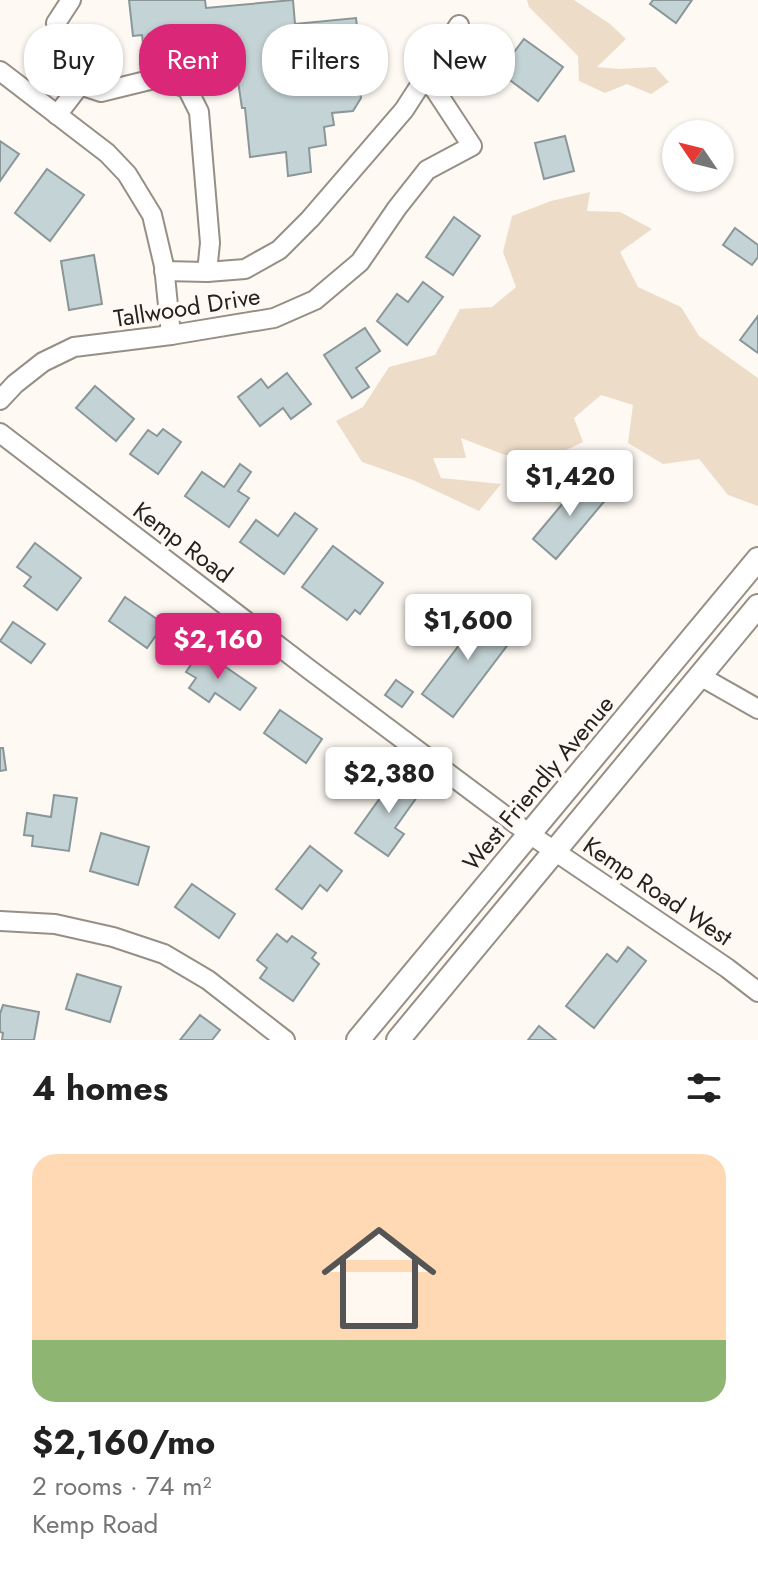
<!DOCTYPE html>
<meta charset="utf-8">
<style>
body{margin:0;font-family:Jost,sans-serif;background:#f6f6f6;color:#222;height:100vh;display:flex;flex-direction:column;font-size:30px;white-space:nowrap}
*{box-sizing:border-box;margin:0}
p{font-size:26px;color:#767676}
.icon{flex:none;width:44px;height:44px;fill:none;stroke:currentColor;stroke-width:2;stroke-linecap:round;stroke-linejoin:round}
.map{position:relative;height:1040px;overflow:hidden}
.drawer{display:flex;flex-direction:column;background:#fff;flex:1}
.drawer>*{flex:none}
.banner{position:absolute;left:24px;top:24px;width:710px;height:72px;display:flex;gap:16px}
.needle{width:52px;rotate:305deg}
.fabs{position:absolute;left:662px;top:120px;display:grid;gap:16px}
.fabs a{display:grid;place-items:center;width:72px;height:72px;border-radius:50%;background:#fff;box-shadow:0 2px 6px #0004;font-size:40px}
.price{position:absolute;translate:-50% -68px;padding:0 18px;border-radius:8px;background:#fff;color:#222;font-size:26px;line-height:52px;filter:drop-shadow(0 2px 4px #0008)}
.price::after{content:'';position:absolute;left:50%;top:48px;width:24px;height:18px;margin-left:-12px;background:inherit;clip-path:polygon(0 0,100% 0,50% 100%)}
.price.selected{background:#db2777;color:#fff}
ul{padding:0;list-style:none}
li{display:grid;align-content:center;gap:16px;height:424px;padding:0 32px}
li+li{border-top:2px solid #e0e0e0}
li span{display:grid;place-items:center;height:248px;border-radius:24px;color:#555}
li>.icon{margin-inline-start:auto}
span .icon{width:144px;height:144px;fill:#fffc;stroke-width:1}
li b{font-size:34px}
h2{display:flex;justify-content:space-between;align-items:center;height:96px;padding:0 32px;font-size:34px}
.tag{padding:0 28px;border-radius:32px;background:#fff;box-shadow:0 2px 6px #0004;font-size:28px;line-height:72px}
.tag.selected{background:#db2777;color:#fff}
.map>svg:first-child{display:block}
.green{fill:#edddc8}
.building{fill:#c4d3d5;stroke:#899799;stroke-width:2}
.lines{fill:none;stroke-linecap:round;stroke-linejoin:round}
.minor-casing{stroke:#968f86;stroke-width:22}
.major-casing{stroke:#968f86;stroke-width:26}
.minor{stroke:#fff;stroke-width:18}
.major{stroke:#fff;stroke-width:22}
.labels{text-anchor:middle;dominant-baseline:central;stroke-width:8;stroke-linejoin:round;paint-order:stroke}
.street-label{font-size:24px;fill:#25221f;stroke:#fef9f3}
</style>
<div class="map">
<svg width="758" height="1040" viewBox="0 0 758 1040">
<rect width="100%" height="100%" fill="#fef9f3"/>
<g class="green">
<path d="M527,0H574L610,24L626,39L597,67L619,69L655,67L669,82L651,94L627,84L605,93L579,81L578,56L529,7Z"/>
<path d="M590,192L587,211L620,212L652,229L620,252L638,287L681,307L699,336L758,378V506L728,495L699,459L663,464L628,443L633,405L601,395L574,418L583,442L549,458L505,455L461,438L466,458H433L441,478L501,484L479,511L413,480L362,462L336,421L363,407L389,367L435,355L460,309L492,307L516,287L503,252L512,216L551,201Z"/>
</g>
<g class="building">
<path d="M129,0H205L206,8L293,0L295,24L356,18L363,77L358,78L361,98L353,111L332,113L334,125L324,127L326,145L309,148L311,172L288,176L286,152L250,157L245,108H242L232,41L199,46V53L145,58L142,35L133,36Z"/>
<path d="M653,0H692L676,23L650,4Z"/>
<path d="M524,39L563,67L538,101L499,72Z"/>
<path d="M565,136L574,171L544,179L535,143Z"/>
<path d="M0,141L19,154L0,181Z"/>
<path d="M47,169L84,195L50,241L15,213Z"/>
<path d="M454,217L480,236L453,275L426,257Z"/>
<path d="M735,228L758,245V257L752,265L723,245Z"/>
<path d="M94,255L102,304L69,310L61,261Z"/>
<path d="M423,282L443,297L407,345L377,321L397,294L408,302Z"/>
<path d="M758,316V353L740,340Z"/>
<path d="M365,328L380,351L356,368L369,387L352,398L324,355Z"/>
<path d="M287,373L311,404L291,419L283,408L260,426L238,397L261,379L268,388Z"/>
<path d="M95,386L134,419L116,441L76,408Z"/>
<path d="M163,429L181,442L158,474L130,454L148,430L157,436Z"/>
<path d="M240,464L251,472L238,491L249,498L229,527L185,496L202,472L224,487Z"/>
<path d="M584,478L607,498L556,559L533,539Z"/>
<path d="M295,513L317,529L284,574L240,542L256,520L278,536Z"/>
<path d="M35,543L81,578L57,610L24,586L31,577L17,567Z"/>
<path d="M333,546L383,583L360,614L355,610L347,620L302,587Z"/>
<path d="M125,597L164,624L147,648L109,621Z"/>
<path d="M472,607L513,638L453,717L422,694L466,636L457,628Z"/>
<path d="M13,622L45,644L31,663L0,641Z"/>
<path d="M201,650L256,688L240,710L215,693L209,702L189,688L196,678L186,672Z"/>
<path d="M396,680L413,692L402,707L385,695Z"/>
<path d="M280,710L322,739L306,763L264,733Z"/>
<path d="M0,748H3L6,770L0,771Z"/>
<path d="M398,773L422,790L395,828L404,834L388,856L355,833Z"/>
<path d="M54,795L77,798L69,851L32,846L33,836L24,835L27,813L51,817Z"/>
<path d="M101,833L149,847L138,885L90,871Z"/>
<path d="M310,846L342,871L327,891L320,885L302,909L276,889Z"/>
<path d="M192,884L235,914L219,938L175,907Z"/>
<path d="M277,934L287,942L292,936L316,953L312,958L319,964L293,1001L260,978L267,968L257,960Z"/>
<path d="M628,947L646,961L594,1028L566,1006L607,954L617,962Z"/>
<path d="M77,974L121,987L110,1022L66,1009Z"/>
<path d="M3,1005L39,1012L34,1040H2L3,1033L0,1032V1014Z"/>
<path d="M200,1015L220,1030L212,1040H180Z"/>
<path d="M539,1026L556,1040H528Z"/>
</g>
<g class="lines">
<defs>
<g id="minor">
<path d="M71,0L56,23L65,53L80,85L101,92L158,78L187,88L199,112L210,243L207,272L245,269L279,250L310,219L404,110L459,25"/>
<path d="M0,71L107,153L127,174L152,215L164,266L171,335"/>
<path d="M57,115L80,85"/>
<path d="M164,271L207,272"/>
<path d="M0,400L15,384L43,362L74,347L171,335L274,318L315,300L360,262L397,208L427,170L472,146L426,76"/>
<path d="M0,433L310,670L528,833L727,968L758,992"/>
<path d="M700,676L758,709"/>
<path d="M0,921L55,924L113,937L164,954L208,980L285,1040"/>
</g>
<g id="major">
<path d="M358,1040L758,559"/>
<path d="M398,1040L758,606"/>
</g>
</defs>
<use href="#minor" class="minor-casing"/>
<use href="#major" class="major-casing"/>
<use href="#minor" class="minor"/>
<use href="#major" class="major"/>
</g>
<g class="labels">
<g class="street-label">
<text transform="translate(187 307) rotate(-9)">Tallwood Drive</text>
<text transform="translate(183 542) rotate(37)">Kemp Road</text>
<text transform="translate(538 783) rotate(-50)">West Friendly Avenue</text>
<text transform="translate(658 891) rotate(34)">Kemp Road West</text>
</g>
</g>
</svg>
<div class="fabs">
<a><svg class="needle" viewBox="-14 -14 28 28"><path d="M0-13l5 13h-10z" fill="#e53935"/><path d="M0 13l5-13h-10z" fill="#767676"/></svg></a>
</div>
<b class="price" style="left:570px;top:518px">$1,420</b>
<b class="price" style="left:468px;top:662px">$1,600</b>
<b class="price selected" style="left:218px;top:681px">$2,160</b>
<b class="price" style="left:389px;top:815px">$2,380</b>
<div class="banner">
<a class="tag">Buy</a>
<a class="tag selected">Rent</a>
<a class="tag">Filters</a>
<a class="tag">New</a>
</div>
</div>
<section class="drawer">
<h2>4 homes<svg class="icon" aria-label="filters" viewBox="0 0 24 24"><path d="M4 7h16M4 17h16"/><circle cx="9" cy="7" r="2"/><circle cx="15" cy="17" r="2"/></svg></h2>
<ul>
<li><span style="background:linear-gradient(#ffd9b3 75%,#8fb573 0)"><svg class="icon" aria-label="home" viewBox="0 0 24 24"><path d="M3 11l9-7 9 7M6 9v11h12V9"/></svg></span><div><b>$2,160/mo</b><p>2 rooms · 74 m²</p><p>Kemp Road</p></div></li>
</ul>
</section>
